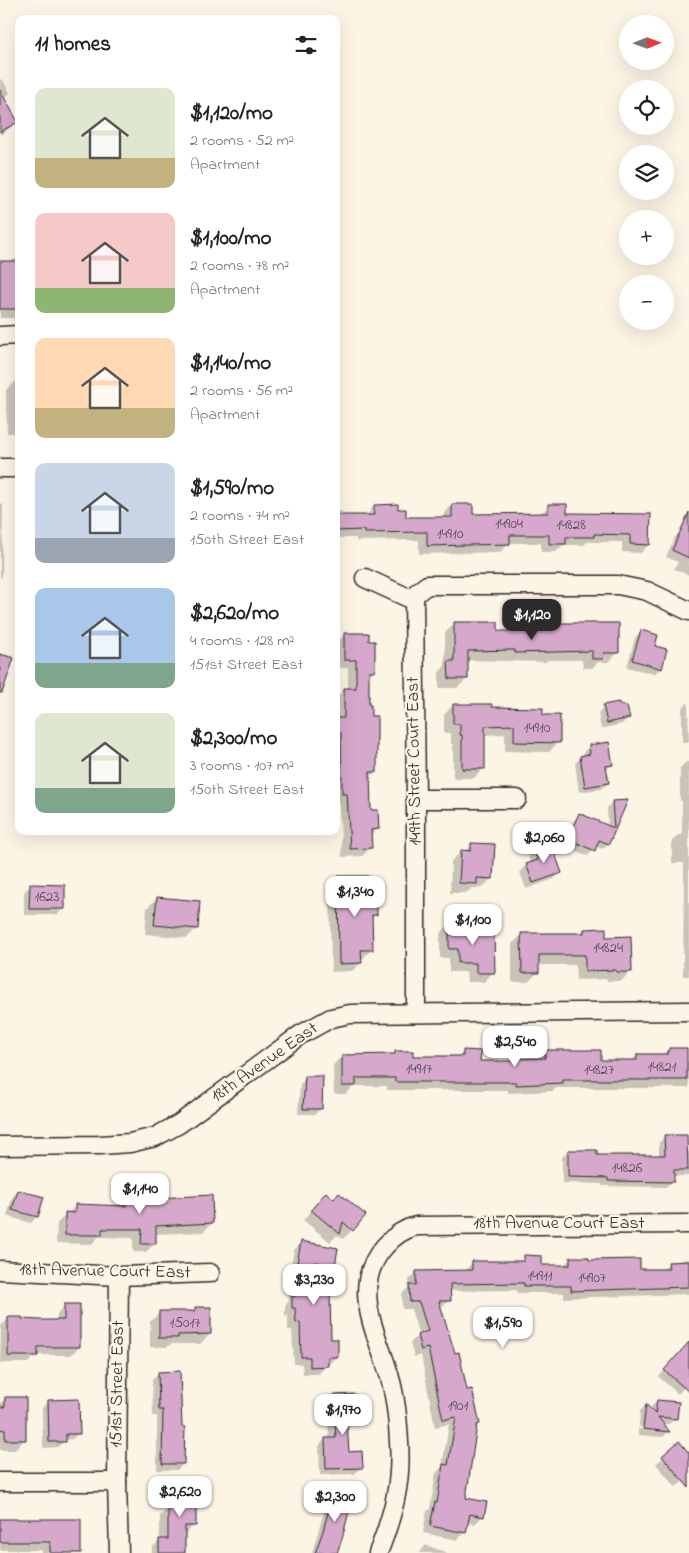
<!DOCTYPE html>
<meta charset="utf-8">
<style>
body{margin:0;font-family:"Indie Flower",sans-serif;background:#f6f6f6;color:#222;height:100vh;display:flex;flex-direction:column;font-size:19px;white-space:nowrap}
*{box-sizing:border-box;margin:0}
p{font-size:16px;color:#767676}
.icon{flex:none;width:28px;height:28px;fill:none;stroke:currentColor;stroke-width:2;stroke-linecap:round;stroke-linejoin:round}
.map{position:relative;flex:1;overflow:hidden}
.drawer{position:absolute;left:15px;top:15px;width:325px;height:820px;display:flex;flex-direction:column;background:#fff;border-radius:10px;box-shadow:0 5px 20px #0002}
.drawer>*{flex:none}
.needle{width:32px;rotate:89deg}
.controls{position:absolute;left:619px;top:15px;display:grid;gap:10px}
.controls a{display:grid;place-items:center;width:55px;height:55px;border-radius:50%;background:#fff;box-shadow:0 5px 20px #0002;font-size:25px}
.price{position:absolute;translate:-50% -42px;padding:0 11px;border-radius:10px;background:#fff;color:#222;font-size:16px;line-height:32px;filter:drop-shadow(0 1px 2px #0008)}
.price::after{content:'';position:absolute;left:50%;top:30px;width:15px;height:11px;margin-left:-8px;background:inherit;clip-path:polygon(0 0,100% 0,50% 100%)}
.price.on{background:#2b2b2b;color:#fff}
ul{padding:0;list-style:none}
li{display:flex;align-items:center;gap:15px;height:125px;padding:0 20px}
li span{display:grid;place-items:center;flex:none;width:140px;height:100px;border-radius:10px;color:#555}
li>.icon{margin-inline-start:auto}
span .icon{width:60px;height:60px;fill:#fffc;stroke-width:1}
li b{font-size:21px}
h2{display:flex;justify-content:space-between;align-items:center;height:60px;padding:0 20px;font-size:21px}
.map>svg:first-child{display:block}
.shadow{fill:#0003}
.building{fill:#d6a8cb;stroke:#2b2b2b}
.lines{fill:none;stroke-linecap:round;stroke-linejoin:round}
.minor-casing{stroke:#2b2b2b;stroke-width:21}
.minor{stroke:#fcf5e5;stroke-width:18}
.labels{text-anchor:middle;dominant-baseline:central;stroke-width:4.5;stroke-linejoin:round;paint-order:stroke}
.number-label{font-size:15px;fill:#564a53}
.street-label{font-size:18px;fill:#2b2b2b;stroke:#fcf5e5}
</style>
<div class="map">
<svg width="689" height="1553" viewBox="0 0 689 1553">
<rect width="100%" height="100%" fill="#fcf5e5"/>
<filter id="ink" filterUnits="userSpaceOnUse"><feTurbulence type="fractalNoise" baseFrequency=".02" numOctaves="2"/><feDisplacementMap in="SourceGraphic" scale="10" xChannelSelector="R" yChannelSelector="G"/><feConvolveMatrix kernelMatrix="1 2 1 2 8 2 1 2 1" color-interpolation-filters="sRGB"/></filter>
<g filter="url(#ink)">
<g class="shadow">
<path d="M2,79L10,93L3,99L16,122L6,131L0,135V80Z"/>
<path d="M0,262H19V317L17,318H0Z"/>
<path d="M16,381H19V433H7L6,390Z"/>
<path d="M0,504H3L2,576L0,578Z"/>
<path d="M452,505L472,515L540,514L549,506L566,514L649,515V544L641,553L622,552V542H587L584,545H563L556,552H541V543H510L500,552L419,554V540L356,541V538H336V511H342V517L366,516L374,506L397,510L405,518L444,519V513Z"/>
<path d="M681,531L689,534V575L674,569L678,562L666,557L675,537Z"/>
<path d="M536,622L555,625L618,653L608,662H598L592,668H583L582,660H547L546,662L467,660V679L457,688H439V672L445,666V633L455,623L497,632H526Z"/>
<path d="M641,631L654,647L661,668L654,674L627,667L635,638Z"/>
<path d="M345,634L373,671L368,677V706L376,771L369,778V811L377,829L370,836L371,848L362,856L342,857L339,802H336V697L345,689H348V668H336L337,642Z"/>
<path d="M688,702L689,742H682V708Z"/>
<path d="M453,705L490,708L542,716L558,742L549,752L505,751V734L484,735V768L474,778H453V744H451V733H444V715Z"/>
<path d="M604,706H618L628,718L622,724L601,729L598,713Z"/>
<path d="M608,743L612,764L606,770L608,783L601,789L579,792L575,763L583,756V753L589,746Z"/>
<path d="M686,762H689V976H683L684,863H672V841L678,835H682V801H680V768Z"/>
<path d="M612,802H626L608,844L603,849L595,846L588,856L563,845L574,820L580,814L608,827L607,808Z"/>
<path d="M472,845L492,878L482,888H472L466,893H450L451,861L461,852H465Z"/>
<path d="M535,851L560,872L554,879L526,889L520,872L526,865L531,864L528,857Z"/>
<path d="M338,877L368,898L376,914L371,920L372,949L363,958H360L361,963L352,971L331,972L330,886Z"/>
<path d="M30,886L63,909L57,915H24V892Z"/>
<path d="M157,898L197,928L187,938L145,934L147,908Z"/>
<path d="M449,924L474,932L493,972L484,982H467L466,972H449V958H440V934Z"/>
<path d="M584,930L605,938L631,971L621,981H607V979L576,980L575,965H538V972L528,982H512V944L522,935L580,934Z"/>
<path d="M669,1049L685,1062L689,1061V1088H556L553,1091L508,1093V1090H387V1086H354L346,1094H334L333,1065L342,1056L393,1055L396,1053L411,1058L458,1057L463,1052L479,1062L513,1063L516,1060L537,1059L545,1051L600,1061L631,1062L637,1055H663Z"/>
<path d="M306,1078L321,1108L315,1114H298L300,1084Z"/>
<path d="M665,1136L686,1152H689V1176H673V1181L666,1187L602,1186V1184L562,1183V1157L568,1151L595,1157H659V1143Z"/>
<path d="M18,1191L37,1216L31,1223L7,1216L12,1198Z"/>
<path d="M326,1194L352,1230L343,1239L337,1235L330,1242L303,1220Z"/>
<path d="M126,1196L156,1199L212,1223L203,1232L155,1234V1243L146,1252H133V1238L98,1237L92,1244L56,1243L57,1223L76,1206L117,1207Z"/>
<path d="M301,1243L333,1265L326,1273L312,1271L308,1295L337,1356L329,1364H327L319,1374H303L302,1364H294L292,1330H288V1315L285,1316V1306L289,1301L288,1283L294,1250Z"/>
<path d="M525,1257L541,1266H563L570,1259L639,1270H662L669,1263H678L681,1260L689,1259V1294L564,1298V1293H517V1290L449,1291V1301L440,1308L466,1391L479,1424L476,1427L465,1498L483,1516L475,1524L467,1522L465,1532L457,1540L423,1533L427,1511L430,1509L436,1473L442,1467L449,1424L435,1427L421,1355L414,1357L410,1343L419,1335L411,1309H402V1294L409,1287V1280L417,1272H465L472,1262H520Z"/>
<path d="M65,1306L79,1347L71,1355H36L28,1363H0L1,1326L9,1318L57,1321V1314Z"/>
<path d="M195,1309L210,1334L200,1344H171L167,1347H150V1322L159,1313L191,1312Z"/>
<path d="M689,1353V1382L678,1394L659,1377L678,1355Z"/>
<path d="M158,1373L183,1464L177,1470H157V1416H153L152,1380Z"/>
<path d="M334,1396L355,1420L349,1426L346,1427L348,1453L361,1467L355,1474L320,1475L319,1446L325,1439H329L327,1403Z"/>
<path d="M5,1398L24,1440L15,1450H0V1404Z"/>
<path d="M48,1401L79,1433L72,1439L65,1440L58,1447L43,1448L42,1408Z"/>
<path d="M657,1401L676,1418L669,1424H662L669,1431L663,1437L638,1435V1429L657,1431V1429L639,1427L640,1411L646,1405L651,1411V1407Z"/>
<path d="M679,1443L689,1455V1476L676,1487L656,1464Z"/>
<path d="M176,1483L194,1525L186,1533H184L183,1553H152V1548L160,1540V1516L168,1508V1490Z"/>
<path d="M334,1492L335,1553H312L328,1498Z"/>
<path d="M0,1520L79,1553H41V1550H0Z"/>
<path d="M426,1545L448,1553H419Z"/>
</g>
<g class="building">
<path d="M0,90L18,122L0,132Z"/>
<rect x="0" y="261" width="19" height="48"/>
<path d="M398,504V509H406V517H452V504H473V514L548,513V504H567V513L651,514L650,545L630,544V535L594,534V537H566V544H549V535H510V544L427,546V532L364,533V530L336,531V515H374V505Z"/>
<path d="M689,512V558L672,550Z"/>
<path d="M535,621H557V623H619V653H604L603,659H592V651L515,653V650L468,651V679H449L448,661H454V622H498V631H535Z"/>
<path d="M641,630L658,635L655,646L667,649L662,669L632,660Z"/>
<path d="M344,633H369V641H375V671H369V705H371V716H377V772H370L371,810H378L379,829L371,830L372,848L350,849L347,794H342L341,733H337V718H344V688H356V660H344Z"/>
<path d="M0,654L14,658L2,693H0Z"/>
<path d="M619,702V705L627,706L630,718L607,723L603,705Z"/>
<path d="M453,704H492V707L543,708V715H560V743L514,742V725L485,726V769H462V735H460V724H453Z"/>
<path d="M609,742L613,765L606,766L609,783L585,787L580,756L590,754L589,745Z"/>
<path d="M628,800L609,844L599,840L595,851L568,839L579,813L614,828L612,801Z"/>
<path d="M471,843L495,844L493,879L477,878V884L459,883L461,850L471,851Z"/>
<path d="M551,843L562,873L533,883L526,864L538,860L534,850Z"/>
<path d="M338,876H368L369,897H377V915H372L373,950H361L362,963L339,964Z"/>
<path d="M30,884L65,885V909H29Z"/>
<path d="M157,897L200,901L198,929L154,925Z"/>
<path d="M449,923H475V931H494L495,973H476V963H458V949H449Z"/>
<path d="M606,928V937L631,936L632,972H616V970L585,971V955H539V973H522L521,933H584V929Z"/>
<path d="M669,1048H687V1080H563V1083L516,1085V1082H395V1078H356V1086H342V1055L395,1054V1051H413V1056H463V1050L481,1051L480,1061H515V1059L545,1058V1050H601V1060H637V1054H668Z"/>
<path d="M305,1076H323L322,1109H303Z"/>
<path d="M664,1135H687L688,1170H674V1182L608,1181V1178L568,1177V1150H597V1155H665Z"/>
<path d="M18,1190L44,1197L38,1217L12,1210Z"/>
<path d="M326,1192L334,1199L339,1193L366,1215L353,1231L343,1222L340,1234L311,1210Z"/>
<path d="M126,1195L157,1196V1198L212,1195L213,1223L156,1226V1244H141L142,1229H102V1235H65V1212L75,1213V1204L126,1206Z"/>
<path d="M301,1241L338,1248L335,1266L315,1262L310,1294L330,1293L331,1339H338V1357H328V1366L310,1367V1357H301L300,1322L296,1323L295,1308H292V1296H296L295,1275Z"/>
<path d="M524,1255L542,1256V1265H570V1257H588L589,1260L640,1259V1269H669L668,1262L689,1261V1287L571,1291V1286H524V1283L450,1284L451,1301H439L455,1353L459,1352L467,1390L472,1389L480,1424L477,1425L466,1498L487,1502L484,1517L470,1514L466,1533L430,1526L435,1502L437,1503L443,1464L448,1465L456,1417L443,1420L428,1348L421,1350L417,1335L428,1331L419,1302H410L409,1285H416V1271L472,1270V1261H524Z"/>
<path d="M64,1304H80V1347H38V1356H8V1317H22V1319L38,1320H64Z"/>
<path d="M195,1307H211V1334L178,1335V1338H159V1311H195Z"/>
<path d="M689,1342V1392L664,1370Z"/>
<path d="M180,1371L182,1427H185L184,1464H162L163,1410H159L158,1372Z"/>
<path d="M355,1394L357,1421H347L349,1452L362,1451L363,1468L326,1469L325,1438H336L333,1395Z"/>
<path d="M5,1397H26V1440H5V1430L0,1429V1407H5Z"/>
<path d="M79,1399L80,1434H66V1442H49L48,1400Z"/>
<path d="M657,1400L679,1402L677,1419L658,1417L670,1432L643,1429L646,1404L655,1414Z"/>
<path d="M679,1441L689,1453V1488L662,1456Z"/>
<path d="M175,1481L196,1482V1526H185V1553H159V1539H168V1507H175Z"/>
<path d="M334,1490L353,1495L342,1539L337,1553H315L323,1531Z"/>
<path d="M0,1519H81V1553H50V1542H0Z"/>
</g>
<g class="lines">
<defs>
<g id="minor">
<path d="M0,336L19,335"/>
<path d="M0,468H19"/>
<path d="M365,578L413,600"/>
<path d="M416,799H517"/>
<path d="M416,1013V799L414,595L427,585H618L647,591L689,611"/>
<path d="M0,1146L100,1145L130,1143L155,1137L179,1124L300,1035L331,1018L350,1014L689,1011"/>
<path d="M0,1270L119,1276L210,1273"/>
<path d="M0,1482H117"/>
<path d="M119,1553L117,1482L119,1276"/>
<path d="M378,1553C393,1515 402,1483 399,1442C398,1421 396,1399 390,1378C378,1334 348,1287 385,1246C394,1236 403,1229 416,1226L689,1224"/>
</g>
</defs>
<use href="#minor" class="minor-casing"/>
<use href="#minor" class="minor"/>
</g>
</g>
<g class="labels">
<g class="number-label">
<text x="509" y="524">14904</text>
<text x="571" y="525">14828</text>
<text x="450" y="534">14910</text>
<text x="537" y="728">14910</text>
<text x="47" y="897">1623</text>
<text x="608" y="948">14824</text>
<text x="662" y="1067">14821</text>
<text x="419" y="1069">14917</text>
<text x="599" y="1070">14827</text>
<text x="627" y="1168">14826</text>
<text x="540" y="1276">14911</text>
<text x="592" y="1278">14907</text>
<text x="185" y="1323">15017</text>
<text x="458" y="1406">1901</text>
</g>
<g class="street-label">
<text transform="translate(415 761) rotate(-91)">149th Street Court East</text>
<text transform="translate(265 1063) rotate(-35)">18th Avenue East</text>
<text x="559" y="1224">18th Avenue Court East</text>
<text transform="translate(105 1272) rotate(1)">18th Avenue Court East</text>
<text transform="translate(118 1384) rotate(-89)">151st Street East</text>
</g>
</g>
</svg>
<div class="controls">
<a><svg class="needle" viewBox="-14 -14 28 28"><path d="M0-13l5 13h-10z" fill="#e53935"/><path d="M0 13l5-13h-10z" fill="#767676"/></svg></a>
<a><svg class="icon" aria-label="locate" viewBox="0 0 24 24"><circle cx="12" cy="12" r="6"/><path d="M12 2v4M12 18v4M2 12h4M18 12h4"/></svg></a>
<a><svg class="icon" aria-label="layers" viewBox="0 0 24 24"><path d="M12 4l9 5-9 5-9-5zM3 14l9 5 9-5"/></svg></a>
<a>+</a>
<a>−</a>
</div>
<b class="price on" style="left:532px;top:641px">$1,120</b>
<b class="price" style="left:544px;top:864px">$2,060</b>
<b class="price" style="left:355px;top:918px">$1,340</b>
<b class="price" style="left:473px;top:946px">$1,100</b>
<b class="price" style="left:515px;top:1068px">$2,540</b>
<b class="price" style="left:140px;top:1215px">$1,140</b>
<b class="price" style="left:314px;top:1306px">$3,230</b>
<b class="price" style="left:503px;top:1349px">$1,590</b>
<b class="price" style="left:343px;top:1436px">$1,970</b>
<b class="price" style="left:180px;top:1518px">$2,620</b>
<b class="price" style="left:335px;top:1523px">$2,300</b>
<section class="drawer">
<h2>11 homes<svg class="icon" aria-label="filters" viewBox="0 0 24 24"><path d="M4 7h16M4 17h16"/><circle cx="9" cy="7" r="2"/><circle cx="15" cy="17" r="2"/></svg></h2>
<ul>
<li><span style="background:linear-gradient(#dfe7d0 70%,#c2b280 0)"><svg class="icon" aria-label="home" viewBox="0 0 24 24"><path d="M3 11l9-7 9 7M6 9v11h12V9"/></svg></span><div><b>$1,120/mo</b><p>2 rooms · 52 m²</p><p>Apartment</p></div></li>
<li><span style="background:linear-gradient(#f6c9c9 75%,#8fb573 0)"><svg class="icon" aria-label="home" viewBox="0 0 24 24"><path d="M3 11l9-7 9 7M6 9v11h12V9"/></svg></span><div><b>$1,100/mo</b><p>2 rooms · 78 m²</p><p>Apartment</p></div></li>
<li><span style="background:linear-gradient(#ffd9b3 70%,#c2b280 0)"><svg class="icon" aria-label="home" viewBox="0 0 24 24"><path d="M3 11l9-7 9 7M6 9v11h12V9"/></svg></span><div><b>$1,140/mo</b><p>2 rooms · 56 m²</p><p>Apartment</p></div></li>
<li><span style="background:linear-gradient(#c9d6e8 75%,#9aa5b1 0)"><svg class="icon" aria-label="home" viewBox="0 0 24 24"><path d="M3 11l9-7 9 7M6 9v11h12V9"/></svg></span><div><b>$1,590/mo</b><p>2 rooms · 74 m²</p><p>150th Street East</p></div></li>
<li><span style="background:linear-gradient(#a9c7e8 75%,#7fa58c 0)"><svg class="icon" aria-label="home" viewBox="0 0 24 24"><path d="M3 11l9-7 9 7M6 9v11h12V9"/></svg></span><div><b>$2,620/mo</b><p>4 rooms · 128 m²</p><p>151st Street East</p></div></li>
<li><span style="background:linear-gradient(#dfe7d0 75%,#7fa58c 0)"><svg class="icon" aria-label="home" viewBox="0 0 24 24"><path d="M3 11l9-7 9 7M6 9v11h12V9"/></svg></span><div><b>$2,300/mo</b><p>3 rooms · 107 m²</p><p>150th Street East</p></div></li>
</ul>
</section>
</div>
